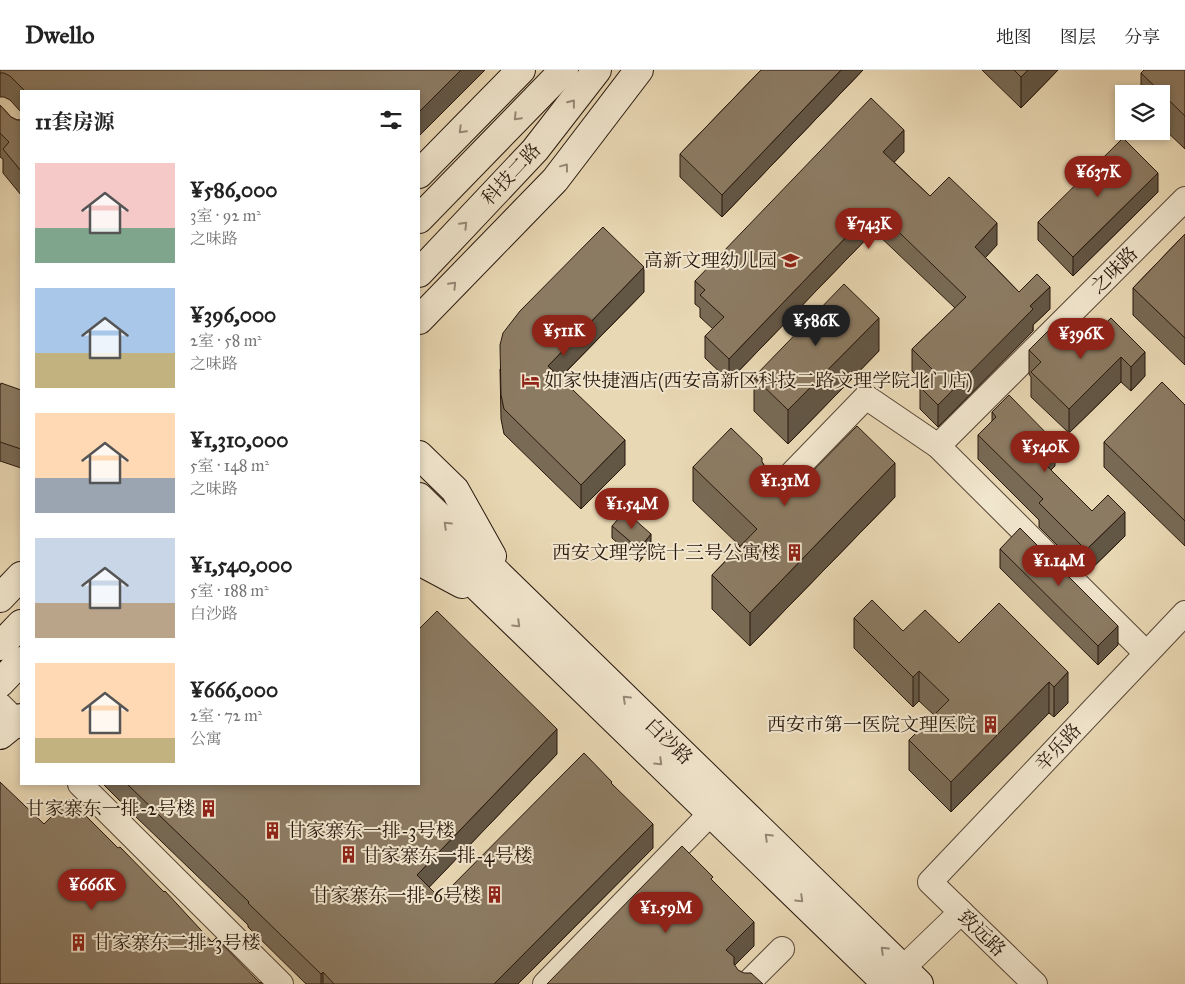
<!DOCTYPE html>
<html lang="zh">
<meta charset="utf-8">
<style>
body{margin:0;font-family:"IM FELL Great Primer","Noto Serif SC",serif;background:#f2f2f2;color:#222;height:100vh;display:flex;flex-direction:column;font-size:19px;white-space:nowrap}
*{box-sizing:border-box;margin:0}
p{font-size:16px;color:#767676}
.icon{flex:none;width:28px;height:28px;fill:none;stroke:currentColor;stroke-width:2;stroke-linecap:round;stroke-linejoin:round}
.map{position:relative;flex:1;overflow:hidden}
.drawer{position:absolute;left:20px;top:20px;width:400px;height:695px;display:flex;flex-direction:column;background:#fff;border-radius:0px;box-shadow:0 2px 8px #0003}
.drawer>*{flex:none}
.fabs{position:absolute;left:1115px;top:15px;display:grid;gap:10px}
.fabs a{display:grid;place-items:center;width:55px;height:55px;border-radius:0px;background:#fff;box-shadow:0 2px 8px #0003;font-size:25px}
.price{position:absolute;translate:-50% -42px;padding:0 11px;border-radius:18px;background:#8f2418;color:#fff;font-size:16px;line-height:32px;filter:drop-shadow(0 1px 2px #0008)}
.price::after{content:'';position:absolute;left:50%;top:30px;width:15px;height:11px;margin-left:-8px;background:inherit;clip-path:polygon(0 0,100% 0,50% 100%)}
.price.on{background:#222;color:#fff}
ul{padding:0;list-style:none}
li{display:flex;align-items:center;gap:15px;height:125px;padding:0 15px}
li span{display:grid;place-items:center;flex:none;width:140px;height:100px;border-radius:0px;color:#555}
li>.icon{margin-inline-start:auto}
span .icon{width:60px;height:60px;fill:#fffc;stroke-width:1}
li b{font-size:21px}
h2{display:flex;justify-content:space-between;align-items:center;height:60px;padding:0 15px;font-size:21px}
header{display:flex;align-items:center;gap:30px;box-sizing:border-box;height:70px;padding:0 25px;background:#fff;border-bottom:1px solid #e0e0e0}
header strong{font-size:24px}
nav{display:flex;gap:28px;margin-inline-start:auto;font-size:18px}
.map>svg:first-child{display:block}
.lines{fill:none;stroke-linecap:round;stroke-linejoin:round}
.street-casing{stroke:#584736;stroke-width:26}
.secondary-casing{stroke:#27170c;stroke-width:30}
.street{stroke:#f1e6ce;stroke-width:24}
.secondary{stroke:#f1e6ce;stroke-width:28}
.wall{fill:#786a55;stroke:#27170c}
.shaded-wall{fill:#625645;stroke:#27170c}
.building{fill:#8c7b63;stroke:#27170c}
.oneway{stroke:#968977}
.labels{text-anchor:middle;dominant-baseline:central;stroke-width:4;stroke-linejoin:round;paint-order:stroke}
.street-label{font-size:19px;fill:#27170c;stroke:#f1e6ce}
.poi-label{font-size:19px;fill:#27170c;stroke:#f1e6ce;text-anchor:end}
</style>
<header>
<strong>Dwello</strong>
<nav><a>地图</a><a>图层</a><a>分享</a></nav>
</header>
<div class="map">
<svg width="1185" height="914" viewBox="0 0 1185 914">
<rect width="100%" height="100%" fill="#e9d8b4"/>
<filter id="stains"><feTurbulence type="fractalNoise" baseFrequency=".004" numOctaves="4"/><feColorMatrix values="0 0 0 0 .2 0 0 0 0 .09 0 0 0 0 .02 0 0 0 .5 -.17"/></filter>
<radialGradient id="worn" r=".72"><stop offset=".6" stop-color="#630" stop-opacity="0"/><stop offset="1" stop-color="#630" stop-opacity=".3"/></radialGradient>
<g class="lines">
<defs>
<g id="street">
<path d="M938,376L1185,129"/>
<path d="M775,421L866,327L938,376L1146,583"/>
<path d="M0,635L21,656"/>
<path d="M80,714L281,914"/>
<path d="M903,898L961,842"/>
<path d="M545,914L711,743"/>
<path d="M747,914L782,879"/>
<path d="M1035,914L930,812L1185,543"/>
</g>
<g id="secondary">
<path d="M419,104L521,0"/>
<path d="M419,149L564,0"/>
<path d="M419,203L535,80L597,0"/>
<path d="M419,250L555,110L639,0"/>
<path d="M419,385L455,420L492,486"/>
<path d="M419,427L919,914"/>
<path d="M419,460L887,914"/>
<path d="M419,491L462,514"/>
<path d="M0,528L21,506"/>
<path d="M0,576L21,554"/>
<path d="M0,613L21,591"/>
<path d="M0,665L21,648"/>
</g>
</defs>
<use href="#street" class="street-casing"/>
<use href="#secondary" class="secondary-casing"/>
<use href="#street" class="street"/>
<use href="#secondary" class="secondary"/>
</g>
<g class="wall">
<path d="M0,0L419,21H21V42L10,30L4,27H0Z"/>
<path d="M761,0H863L722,147L680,107V84Z"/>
<path d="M982,0H1058L1021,38Z"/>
<path d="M1185,0V79L1161,56V24H1141V3Z"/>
<path d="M0,35L11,47L17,50H21V125L3,103V89L0,87Z"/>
<path d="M904,82L894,92L930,126L997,175L985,187L1019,222L1050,239L1033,255V261L938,357L920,339V317L924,313L912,301V279L955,238L874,161L729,311L705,288V266L713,259L700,247V238L695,234V211Z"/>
<path d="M1158,122L1073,206L1038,170V152Z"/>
<path d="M1185,164V295L1133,245V218Z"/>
<path d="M644,222L560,308L625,395L581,439L504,364L501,349L500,299Z"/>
<path d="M1111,248L1145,306L1131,321L1121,312L1069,363L1031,327V307L1029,304V280L1057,261L1081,277Z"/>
<path d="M879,281L788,374L754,341V307Z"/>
<path d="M0,316L21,320V398L0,391Z"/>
<path d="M1185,335V476L1104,397V372Z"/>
<path d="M992,342L1055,396L1051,400L1092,441L1125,466L1086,504L1039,457V450L978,389V365L992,352Z"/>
<path d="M762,392L766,398L794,420L895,427L750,576L712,539V505L740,476L693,431V397Z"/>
<path d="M612,456L651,477L639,492L612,468Z"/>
<path d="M1000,479L1118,575L1098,595L1000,498Z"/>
<path d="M999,533L1068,633L1054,647L1049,643L951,742L909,700V670L934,645L919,631L913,637L854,578V548L903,561L959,573Z"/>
<path d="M557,684L429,817L440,828L612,714L653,778L518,914H306L248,857V855L134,745L103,714H419Z"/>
</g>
<g class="shaded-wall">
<path d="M461,0H485L419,66V42Z"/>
<path d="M841,0H863L722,147V125Z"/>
<path d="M1028,0H1058L1021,38V7Z"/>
<path d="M904,60V82L883,104V82Z"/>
<path d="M1158,103V122L1073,206V187Z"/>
<path d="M874,138V161L729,311V289Z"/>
<path d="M997,153V175L975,199V177Z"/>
<path d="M644,197V222L548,320V296Z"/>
<path d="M1050,217V239L1033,255V261L938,357V335L1030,236Z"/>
<path d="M879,248V281L788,374V340Z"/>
<path d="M1145,282V306L1131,321V297Z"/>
<path d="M1121,287V312L1069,363V339Z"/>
<path d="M625,370V395L581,439V415Z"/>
<path d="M1055,372V396L1039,412V388Z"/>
<path d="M895,393V427L750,576V543Z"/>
<path d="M1125,442V466L1086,504V480Z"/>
<path d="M651,464V477L639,492V479Z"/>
<path d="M1118,556V575L1098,595V576Z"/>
<path d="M919,601V631L913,637V607Z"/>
<path d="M1068,602V633L1054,647V617Z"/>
<path d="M1049,612V643L951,742V712Z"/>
<path d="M557,659V684L417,830V805Z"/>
<path d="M653,754V778L518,914H494Z"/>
<path d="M754,852V876L726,904V880Z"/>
<path d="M323,902V914H321V904Z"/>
</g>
<g class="building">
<path d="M0,0H461L419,42V21H25L10,6L4,3H0Z"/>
<path d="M761,0H841L722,125L680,84Z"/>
<path d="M1014,0H1028L1021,7Z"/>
<path d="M1144,0H1185V46L1141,3Z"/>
<path d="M871,28L904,60L883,82L930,126L949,107L997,153L975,177L1019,222L1037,204L1050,217L1030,236L1033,239L938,335L920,317L935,302L912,279L966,227L874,138L729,289L705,266L724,247L700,225L705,220L695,211Z"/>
<path d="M0,35L11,47L17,50H21V101L3,79L9,72L0,63Z"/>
<path d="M1123,68L1158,103L1073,187L1038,152Z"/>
<path d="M603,157L644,197L548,296L625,370L581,415L504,339L501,325L500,275L503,263L520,241Z"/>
<path d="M1185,164V268L1133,218Z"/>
<path d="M844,214L879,248L788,340L754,307Z"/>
<path d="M1111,248L1145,282L1131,297L1121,287L1069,339L1031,302L1041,292L1029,280L1053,256L1057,261L1061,257L1081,277Z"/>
<path d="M1162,312L1185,335V451L1104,372Z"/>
<path d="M1,313L21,320V379L0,372V316Z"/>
<path d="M1009,325L1055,372L1039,388L1092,441L1108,425L1125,442L1086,480L1039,433L1043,429L978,365L996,347L992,342Z"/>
<path d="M857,356L895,393L750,543L712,505L757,459L693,397L731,358L762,388V392L766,398L771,401H774L794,420Z"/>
<path d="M625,441L651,464L639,479L612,456Z"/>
<path d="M1020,458L1118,556L1098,576L1000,479Z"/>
<path d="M872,530L903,561L925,540L959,573L999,533L1068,602L1054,617L1049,612L951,712L909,670L949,630L919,601L913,607L854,548Z"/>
<path d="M437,541L557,659L417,805L440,828L584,683L612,712L611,713L653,754L494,914H334L323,902L321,904L248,833L249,832L127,714H419V559Z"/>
<path d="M0,712L44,754L69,729L118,778L120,777L164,822L165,821L212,872L216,868L260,913L261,912L263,914H0Z"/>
<path d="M682,776L713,807L711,809L754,852L726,880L734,887V894L738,900L744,903H751L763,914H547Z"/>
</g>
<defs><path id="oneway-chevron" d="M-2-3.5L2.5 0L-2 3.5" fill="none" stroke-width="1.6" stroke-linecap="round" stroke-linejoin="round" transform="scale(1.25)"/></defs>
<g class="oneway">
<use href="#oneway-chevron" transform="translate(572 33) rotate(-52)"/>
<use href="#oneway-chevron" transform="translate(517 47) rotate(134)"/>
<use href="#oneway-chevron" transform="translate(462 60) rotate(135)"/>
<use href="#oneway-chevron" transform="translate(565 97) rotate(-53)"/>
<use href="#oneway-chevron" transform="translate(464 155) rotate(-46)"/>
<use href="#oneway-chevron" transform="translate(453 215) rotate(-46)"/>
<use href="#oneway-chevron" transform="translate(447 455) rotate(-136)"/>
<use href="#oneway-chevron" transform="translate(517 554) rotate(44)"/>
<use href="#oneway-chevron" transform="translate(626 629) rotate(-136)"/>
<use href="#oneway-chevron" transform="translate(659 692) rotate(44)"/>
<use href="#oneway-chevron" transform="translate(768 767) rotate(-136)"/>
<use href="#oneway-chevron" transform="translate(800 829) rotate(44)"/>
<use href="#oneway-chevron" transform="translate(884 880) rotate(-136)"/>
</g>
<defs>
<symbol id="school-bare" viewBox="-9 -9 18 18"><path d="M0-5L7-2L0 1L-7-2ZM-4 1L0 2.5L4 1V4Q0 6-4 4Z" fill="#8f2418" stroke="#f1e6ce" stroke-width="2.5" paint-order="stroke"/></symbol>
<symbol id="hotel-bare" viewBox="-9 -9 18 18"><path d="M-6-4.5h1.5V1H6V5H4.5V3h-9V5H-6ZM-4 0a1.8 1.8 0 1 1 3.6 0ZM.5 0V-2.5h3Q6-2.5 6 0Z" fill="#8f2418" stroke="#f1e6ce" stroke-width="2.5" paint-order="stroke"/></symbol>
<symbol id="building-bare" viewBox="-9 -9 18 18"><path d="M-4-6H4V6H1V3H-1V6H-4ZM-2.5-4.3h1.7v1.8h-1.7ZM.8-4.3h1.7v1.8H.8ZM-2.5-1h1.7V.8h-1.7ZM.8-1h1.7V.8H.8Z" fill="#8f2418" stroke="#f1e6ce" stroke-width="2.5" paint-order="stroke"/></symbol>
</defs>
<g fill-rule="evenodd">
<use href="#school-bare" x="778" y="178" width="25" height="25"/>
<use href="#hotel-bare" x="518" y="298" width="25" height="25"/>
<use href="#building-bare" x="782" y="470" width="25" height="25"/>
<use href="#building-bare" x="978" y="642" width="25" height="25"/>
<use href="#building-bare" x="196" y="726" width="25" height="25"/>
<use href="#building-bare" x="260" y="748" width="25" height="25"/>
<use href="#building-bare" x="336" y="772" width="25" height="25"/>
<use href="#building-bare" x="482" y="812" width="25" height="25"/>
<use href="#building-bare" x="66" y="860" width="25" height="25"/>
</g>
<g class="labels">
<g class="street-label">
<text transform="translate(511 104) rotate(-47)">科技二路</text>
<text transform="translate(1114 200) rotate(-45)">之味路</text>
<text transform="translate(669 671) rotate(44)">白沙路</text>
<text transform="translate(1058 677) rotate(-47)">辛乐路</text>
<text transform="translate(982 863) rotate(44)">致远路</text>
</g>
<g class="poi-label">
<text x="777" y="190">高新文理幼儿园</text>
<text x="544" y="310" text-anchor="start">如家快捷酒店(西安高新区科技二路文理学院北门店)</text>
<text x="780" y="482">西安文理学院十三号公寓楼</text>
<text x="976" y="654">西安市第一医院文理医院</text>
<text x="195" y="738">甘家寨东一排-2号楼</text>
<text x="287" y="760" text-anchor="start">甘家寨东一排-3号楼</text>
<text x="362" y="785" text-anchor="start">甘家寨东一排-4号楼</text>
<text x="481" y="825">甘家寨东一排-6号楼</text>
<text x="93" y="872" text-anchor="start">甘家寨东二排-3号楼</text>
</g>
</g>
<rect width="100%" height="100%" filter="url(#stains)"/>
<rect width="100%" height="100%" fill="url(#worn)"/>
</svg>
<div class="fabs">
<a><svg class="icon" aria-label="layers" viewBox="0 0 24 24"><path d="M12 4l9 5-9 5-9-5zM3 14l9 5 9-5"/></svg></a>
</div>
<b class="price" style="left:1098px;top:128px">¥637K</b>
<b class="price" style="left:869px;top:180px">¥743K</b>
<b class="price on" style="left:816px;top:277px">¥586K</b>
<b class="price" style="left:564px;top:287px">¥511K</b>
<b class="price" style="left:1081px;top:290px">¥396K</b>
<b class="price" style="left:1045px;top:403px">¥540K</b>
<b class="price" style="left:785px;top:437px">¥1.31M</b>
<b class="price" style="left:632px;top:460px">¥1.54M</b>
<b class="price" style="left:1059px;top:517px">¥1.14M</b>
<b class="price" style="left:92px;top:841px">¥666K</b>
<b class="price" style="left:666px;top:864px">¥1.59M</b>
<section class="drawer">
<h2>11套房源<svg class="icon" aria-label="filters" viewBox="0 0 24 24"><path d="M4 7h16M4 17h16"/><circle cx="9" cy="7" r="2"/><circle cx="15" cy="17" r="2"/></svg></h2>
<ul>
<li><span style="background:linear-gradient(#f6c9c9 65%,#7fa58c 0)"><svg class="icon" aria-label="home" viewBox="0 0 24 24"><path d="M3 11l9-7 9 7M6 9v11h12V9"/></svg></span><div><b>¥586,000</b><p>3室 · 92 m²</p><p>之味路</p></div></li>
<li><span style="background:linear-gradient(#a9c7e8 65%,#c2b280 0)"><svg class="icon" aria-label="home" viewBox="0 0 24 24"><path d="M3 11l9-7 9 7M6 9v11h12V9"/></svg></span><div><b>¥396,000</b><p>2室 · 58 m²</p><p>之味路</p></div></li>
<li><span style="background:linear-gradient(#ffd9b3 65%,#9aa5b1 0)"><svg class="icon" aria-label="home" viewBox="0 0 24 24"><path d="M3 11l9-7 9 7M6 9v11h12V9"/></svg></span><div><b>¥1,310,000</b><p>5室 · 148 m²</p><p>之味路</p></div></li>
<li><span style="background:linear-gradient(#c9d6e8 65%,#b9a48a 0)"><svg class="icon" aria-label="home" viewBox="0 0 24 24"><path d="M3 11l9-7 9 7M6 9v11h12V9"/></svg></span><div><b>¥1,540,000</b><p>5室 · 188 m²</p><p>白沙路</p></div></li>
<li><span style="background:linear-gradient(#ffd9b3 75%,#c2b280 0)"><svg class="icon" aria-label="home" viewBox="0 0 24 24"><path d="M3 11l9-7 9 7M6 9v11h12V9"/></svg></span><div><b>¥666,000</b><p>2室 · 72 m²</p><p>公寓</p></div></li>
</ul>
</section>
</div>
